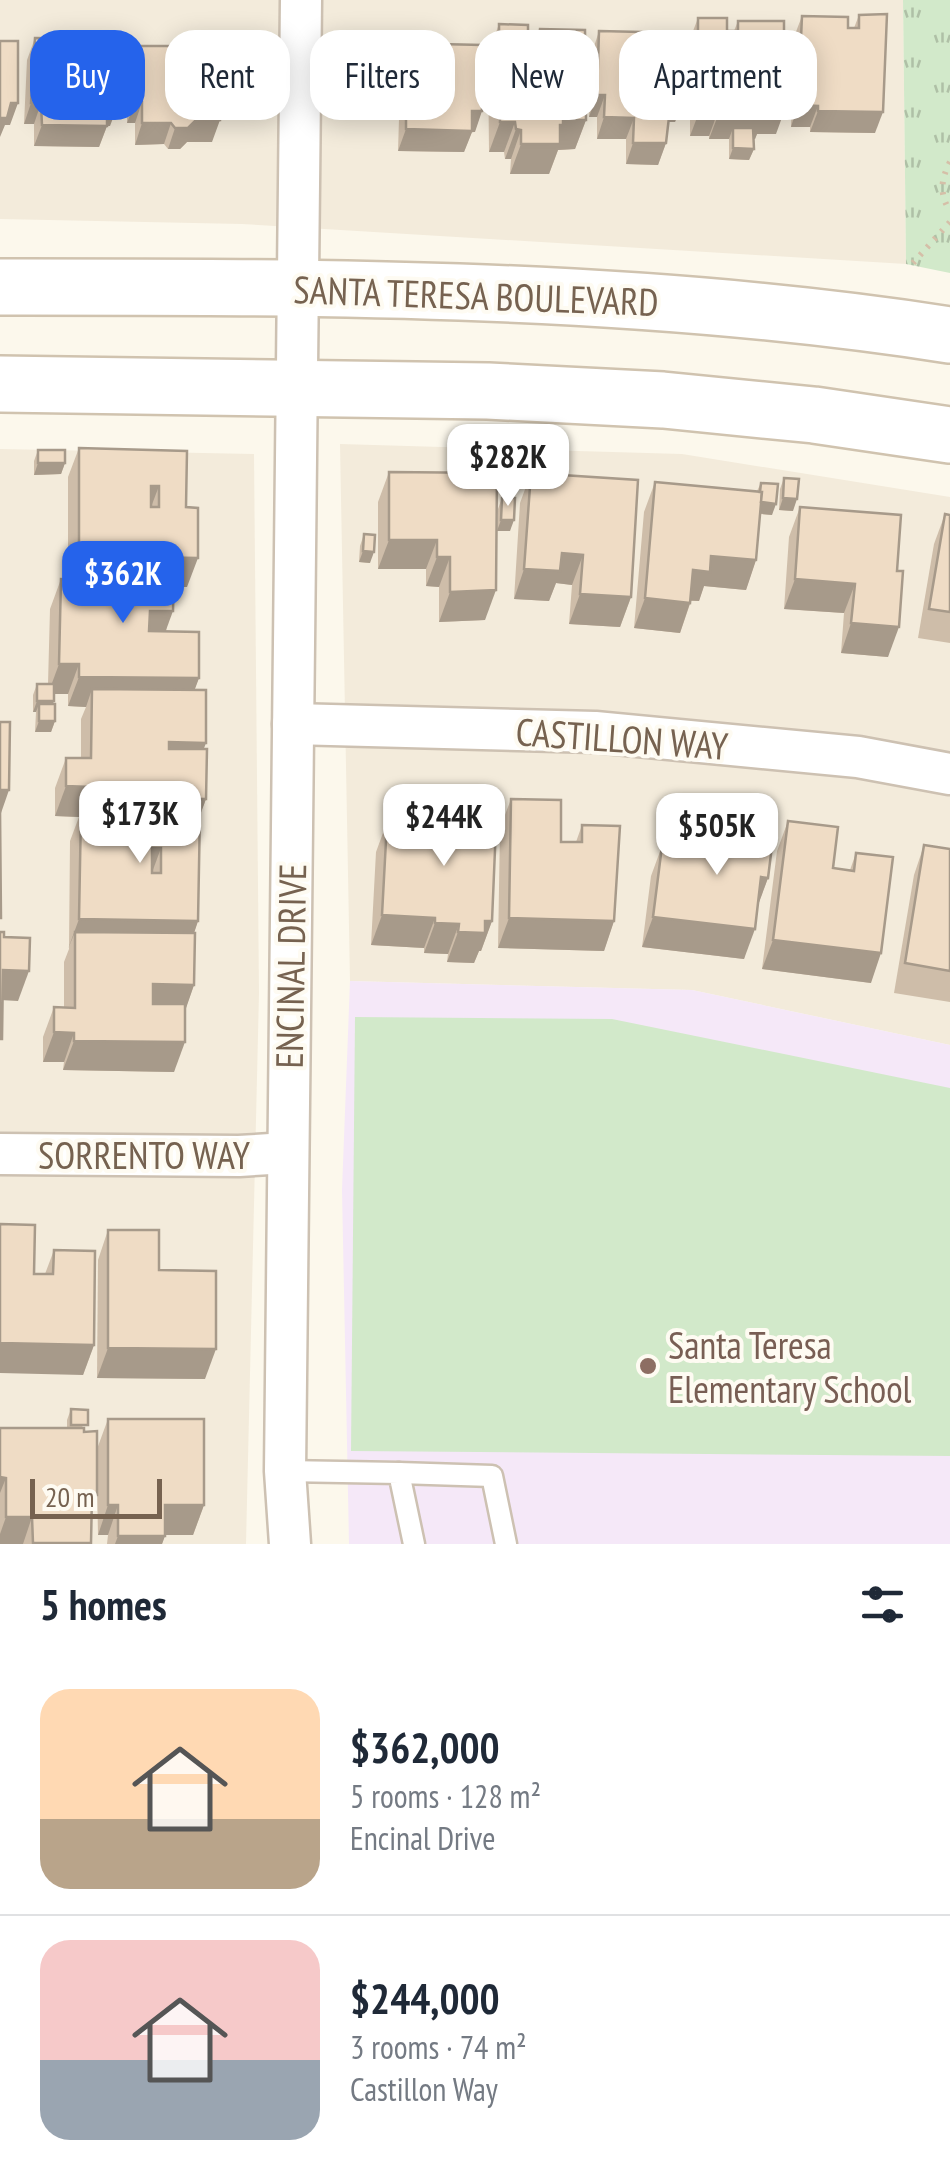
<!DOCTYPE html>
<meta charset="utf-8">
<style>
body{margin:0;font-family:"PT Sans Narrow",sans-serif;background:#f2f2f3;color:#1f2937;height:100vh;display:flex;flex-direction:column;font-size:38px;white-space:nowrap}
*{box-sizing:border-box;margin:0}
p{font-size:32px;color:#747a83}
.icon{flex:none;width:55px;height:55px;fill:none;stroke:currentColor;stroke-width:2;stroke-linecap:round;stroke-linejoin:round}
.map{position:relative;height:1544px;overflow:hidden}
.panel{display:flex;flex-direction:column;background:#fff;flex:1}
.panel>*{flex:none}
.guide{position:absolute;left:30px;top:30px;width:890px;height:90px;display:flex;gap:20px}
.scale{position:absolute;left:30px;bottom:25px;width:132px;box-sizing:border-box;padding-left:10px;border:5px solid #766250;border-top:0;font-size:28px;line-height:35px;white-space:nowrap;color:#766250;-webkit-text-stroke:8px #fefbf2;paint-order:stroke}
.price{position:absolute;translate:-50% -85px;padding:0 22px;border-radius:20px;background:#fff;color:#222;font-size:32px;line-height:65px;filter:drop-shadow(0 2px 5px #0008)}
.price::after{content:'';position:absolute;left:50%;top:60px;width:30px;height:22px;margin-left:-15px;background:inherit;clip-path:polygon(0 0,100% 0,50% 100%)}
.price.current{background:#2563eb;color:#fff}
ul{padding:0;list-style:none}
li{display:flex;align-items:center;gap:30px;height:250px;padding:0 40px}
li+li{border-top:2px solid #e0e1e3}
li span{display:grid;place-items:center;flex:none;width:280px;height:200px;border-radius:30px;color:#555}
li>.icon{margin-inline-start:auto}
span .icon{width:120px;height:120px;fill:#fffc;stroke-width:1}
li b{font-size:42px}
h2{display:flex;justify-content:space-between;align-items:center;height:120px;padding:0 40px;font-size:42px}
.chip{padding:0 35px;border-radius:30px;background:#fff;box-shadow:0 5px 25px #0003;font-size:35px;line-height:90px}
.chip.current{background:#2563eb;color:#fff}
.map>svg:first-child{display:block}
.residential{fill:#f3ebdb}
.education{fill:#f5e8f8}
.grass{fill:#d2e9ca}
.park{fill:url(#park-tufts)}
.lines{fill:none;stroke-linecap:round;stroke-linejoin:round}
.service-casing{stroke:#cdc1b2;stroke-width:25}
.minor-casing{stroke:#cdc1b2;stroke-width:45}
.secondary-casing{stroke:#d0c3af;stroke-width:60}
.path{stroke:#d5bfa8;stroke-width:6;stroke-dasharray:2.5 8;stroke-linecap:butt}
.service{stroke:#fff;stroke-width:20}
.minor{stroke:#fff;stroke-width:40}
.secondary{stroke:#fff;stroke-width:55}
.wall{fill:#cebda9}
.shaded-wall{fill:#a79a8a}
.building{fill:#efdcc5;stroke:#a79a8a;stroke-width:2.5;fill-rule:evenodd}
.education-dot{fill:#8d6e63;stroke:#fefbf2;stroke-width:4}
.labels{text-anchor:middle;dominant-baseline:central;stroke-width:8;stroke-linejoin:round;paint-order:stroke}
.street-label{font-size:38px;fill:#766250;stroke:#fefbf2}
.education-label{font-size:38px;fill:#785e54;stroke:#fefbf2;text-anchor:start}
</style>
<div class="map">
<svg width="950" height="1544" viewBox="0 0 950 1544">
<defs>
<pattern id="park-tufts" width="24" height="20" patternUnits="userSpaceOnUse" patternTransform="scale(2.5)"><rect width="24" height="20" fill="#d2e9ca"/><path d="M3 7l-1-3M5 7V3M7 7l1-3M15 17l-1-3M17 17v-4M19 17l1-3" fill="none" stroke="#afc0a6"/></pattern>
</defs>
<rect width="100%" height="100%" fill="#fcf8ec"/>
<g class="residential">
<path d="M0,0H903L906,264L242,224L0,219Z"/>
<path d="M340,444L682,454L950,497V1045L692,990L350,981Z"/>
<path d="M0,449L254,454L259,993L246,1544H0Z"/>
</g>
<path class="education" d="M350,981L692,990L950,1045V1544H349L342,1190Z"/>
<path class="grass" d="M355,1017L612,1019L950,1088V1456L351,1451Z"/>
<path class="park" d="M903,0H950V273L906,264Z"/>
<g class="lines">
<defs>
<g id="service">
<path d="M285,1471L399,1473L414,1544"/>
<path d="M399,1473L492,1476L506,1544"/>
</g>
<g id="minor">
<path d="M293,724L595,732L858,757L950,774"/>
<path d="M0,1154L239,1156L287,1153"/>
<path d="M290,1544L285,1471L301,0"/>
</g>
<g id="secondary">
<path d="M0,287C317,287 636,286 950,335"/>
<path d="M0,384L488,391L663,400L814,415L950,435"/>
</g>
</defs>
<use href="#service" class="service-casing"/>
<use href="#minor" class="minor-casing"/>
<use href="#secondary" class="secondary-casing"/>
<g class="path">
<path d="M950,162C941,179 939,194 950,211"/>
<path d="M913,263L950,222"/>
</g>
<use href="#service" class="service"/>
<use href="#minor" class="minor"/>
<use href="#secondary" class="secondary"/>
</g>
<g class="wall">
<path d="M859,15L875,133L810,132V127H791L794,37L802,16L848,28H854Z"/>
<path d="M698,18L727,31H734L738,21L776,134H757L755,139H753L754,149L749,160L729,159V139H709V136H690V39Z"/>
<path d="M499,24L528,39H536L540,29L586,120L575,149L558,150L549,174H510L511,159H505L504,152H489L488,54Z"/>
<path d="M599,31L683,100L675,122H668L666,143L658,165L626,164V139H597V117H589L592,53Z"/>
<path d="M35,38L110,126H107L99,147L34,146V124H24L27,60Z"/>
<path d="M396,43L475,132H472L464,152L398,151L399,119H387L388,65Z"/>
<path d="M134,46L203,66L212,142H187L180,149H168L164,144L135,145V123H127V67Z"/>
<path d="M79,448L187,451V587H174L166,631L199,678L194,690L203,749L206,799L200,814L198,921L194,933V985L185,1010L174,1072L63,1070L64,1062H43V1037L54,1007H64V962L69,949L70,841L79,817L55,816V788L66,758H81V719L86,707L68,706V694H54L53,704L55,721L51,732H35L36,712H33V695L37,684H48L50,609L61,579L68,580V477Z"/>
<path d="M38,450L65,463L61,474L34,475V461Z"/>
<path d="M389,472L497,473L485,620L439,622V587L426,586V569H378V502Z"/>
<path d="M531,473L631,597L620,627L569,624L572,585L556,583L549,601L514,599L520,503Z"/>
<path d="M784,478L793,511L779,510L780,489Z"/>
<path d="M655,482L757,491L761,483L772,515L760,514L756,560L746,590L704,586L699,601H691L680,633L634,628L644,512Z"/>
<path d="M502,498L510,531H497L498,509Z"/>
<path d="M800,507L901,515L888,657L841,653L844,613L784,609L789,537Z"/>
<path d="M945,514L950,515V643L918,638L934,544Z"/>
<path d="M364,534L370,563L359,562L360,546Z"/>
<path d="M511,799L561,842H576L582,825L614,921L604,951L498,948L500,828Z"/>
<path d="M451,800L492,921L481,951H479L474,963L447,962L448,954L424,953V948L371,945L376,852L387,822L429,841L440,842V830Z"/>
<path d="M728,816L768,878L757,907L744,959L642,947L651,876L662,846L717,853L718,845Z"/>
<path d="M788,821L833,868L850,870L856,853L871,983L762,969L777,851Z"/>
<path d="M924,845L950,849V1002L894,993L914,875Z"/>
<path d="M108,1230L159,1270L205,1379L97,1378L98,1260Z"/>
<path d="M54,1250L94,1345L83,1375L45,1274Z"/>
<path d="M71,1409L97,1449L108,1419L204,1505L193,1535H165L162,1544H107L108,1535H98L97,1484V1495L91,1512V1544H0V1428H67V1420Z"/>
</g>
<g class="shaded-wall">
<path d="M597,95H605L597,117H589Z"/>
<path d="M395,98H406L399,119H387Z"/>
<path d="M671,100H683L675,122H663Z"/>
<path d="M135,102H142L135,123H127Z"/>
<path d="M11,103H18L10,125H5L0,137V118Z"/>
<path d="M31,103H41L34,124H24Z"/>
<path d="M107,104L118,105L110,126H107L99,147L34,146L42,125Z"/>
<path d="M798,105L818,106L810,127H791Z"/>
<path d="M472,111H482L475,132H472L464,152L398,151L406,129Z"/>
<path d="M818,111L883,112L875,133L810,132Z"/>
<path d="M784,112L776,134H757L755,139H733V128L729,139H709L717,118L763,113Z"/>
<path d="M717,114L709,136H690L698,115Z"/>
<path d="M604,117L634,118L626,139H597Z"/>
<path d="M220,120L212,142H187L180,149H168L175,128L195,121Z"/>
<path d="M563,120H586L575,149L558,150L549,174H510L521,144Z"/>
<path d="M500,122H515L504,152H489Z"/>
<path d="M142,123H171L164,144L135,145Z"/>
<path d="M516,129L521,130L511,159H505Z"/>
<path d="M633,143H666L658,165L626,164Z"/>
<path d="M733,148L754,149L749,160L729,159Z"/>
<path d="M38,463H65L61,474L34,475Z"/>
<path d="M151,486H159L148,515Z"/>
<path d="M783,498L797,499L793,511L779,510Z"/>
<path d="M758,502L776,504L772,515L754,513Z"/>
<path d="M501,520H514L510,531H497Z"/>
<path d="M389,540H437L426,569H378Z"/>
<path d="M363,551L374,552L370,563L359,562Z"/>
<path d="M562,553L583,555L572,585L556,583L549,601L514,599L524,569Z"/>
<path d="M79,556H87L74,585H68Z"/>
<path d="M711,556L756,560L746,590L704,586L699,601L683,600L693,570Z"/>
<path d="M145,557L198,558L187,587H137L113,594L124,564Z"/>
<path d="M437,557H450L439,587L426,586Z"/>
<path d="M87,561H124L113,591H76Z"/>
<path d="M795,579L855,584L844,613L784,609Z"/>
<path d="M496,590L485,620L439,622L450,592Z"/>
<path d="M580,594L631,597L620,627L569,624Z"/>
<path d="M645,598L690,603L680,633L634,628Z"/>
<path d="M150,611H173L162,641H139Z"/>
<path d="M851,623L899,627L888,657L841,653Z"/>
<path d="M59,664H79L68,694H48Z"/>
<path d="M79,677L199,678L188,708L92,689L86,707L68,706Z"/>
<path d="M37,701H54L50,712L39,704L36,712H33Z"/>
<path d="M39,721H55L51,732H35Z"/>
<path d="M169,742L206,743L195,772H158Z"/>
<path d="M66,786L90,787L79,817L55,816Z"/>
<path d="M0,790H9L0,816Z"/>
<path d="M142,798L206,799L195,829L106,832L117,802Z"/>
<path d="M90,799H117L106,829L79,828Z"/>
<path d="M152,848H161L150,878Z"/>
<path d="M761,877L768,878L757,908Z"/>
<path d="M382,915L435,918L424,948L371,945Z"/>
<path d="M653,917L755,929L744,959L642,947Z"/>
<path d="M509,918L614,921L604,951L498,948Z"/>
<path d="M79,919L198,921L188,951L75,932L68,949Z"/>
<path d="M485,921H492L481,951H479L474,963L447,962L458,932Z"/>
<path d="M435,923L459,924L448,954L424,953Z"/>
<path d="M773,940L881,953L871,983L762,969Z"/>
<path d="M3,970L29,971L18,1001L0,1000Z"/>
<path d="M153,984L194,985L184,1014H142Z"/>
<path d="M54,1032L74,1033L64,1062H43Z"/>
<path d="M74,1041L185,1042L174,1072L63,1070Z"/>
<path d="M0,1343L94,1345L83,1375L0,1373Z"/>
<path d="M108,1348L216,1349L205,1379L97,1378Z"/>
<path d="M0,1477L6,1478L0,1493Z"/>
<path d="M92,1495H97L87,1525Z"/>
<path d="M108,1505H118L108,1535H98Z"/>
<path d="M165,1505H204L193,1535H154Z"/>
<path d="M6,1517H32L23,1544H0V1534Z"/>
<path d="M118,1536H165L162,1544H115Z"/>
</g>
<g class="building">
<path d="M887,14L883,112L818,111V106L798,105L802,16L848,17V28H859V15Z"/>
<path d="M698,18H727V31H738V21H784V112L763,113V117L717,118V114L698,115Z"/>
<path d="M499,24L528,25V39H539L540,29L585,30L586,120H563V125H560V144H521V130L516,129L515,122H500Z"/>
<path d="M599,31L685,33L683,100H671L666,143H633L634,118L604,117L605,95H597Z"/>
<path d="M35,38L119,39L118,105L107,104V126L42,125L41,103H31Z"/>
<path d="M0,41H18V103H11L7,118H0Z"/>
<path d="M396,43L482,45V111H472V131L406,129V98H395Z"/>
<path d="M134,46H203V66L220,65V120L195,121L188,128H175L171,123H142V102H135Z"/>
<path d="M733,128H753L754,149L733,148Z"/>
<path d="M79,448L187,451L186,507L198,508V558L145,557V565L124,564V561H87V556H79ZM151,486H159V507H151Z"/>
<rect x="38" y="450" width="27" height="13"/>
<path d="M389,472L497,473L496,590L450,592V557H437V540H389Z"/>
<path d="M531,473L638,480L631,597L580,594L583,555L562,553L560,571L524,569Z"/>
<path d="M784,478L799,479L797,499L783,498Z"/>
<path d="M655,482L762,492L756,560L711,556L710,572L693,570L690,603L645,598Z"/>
<path d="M761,483L778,484L776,504L761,502L762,492H760Z"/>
<path d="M502,498H515L514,520H501Z"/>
<path d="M800,507L901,515L897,571H903L899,627L851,623L855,584L795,579Z"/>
<path d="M945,514L950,515V612L929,609Z"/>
<path d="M364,534L375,535L374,552L363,551Z"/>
<path d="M174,569L173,611H150L149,631L199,632V678L79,677V664H59L61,579L80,580V570Z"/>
<rect x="37" y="684" width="17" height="17"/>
<path d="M92,689L206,690V743L169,742V749H207L206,799L142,798V802H117V799H90V787L66,786V758H91Z"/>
<rect x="39" y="704" width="16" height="17"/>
<path d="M0,722H10L9,790H0Z"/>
<path d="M511,799L561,800V842H582V825L620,826L614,921L509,918Z"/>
<path d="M451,800L497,802L492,921H485V933L458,932L459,924L435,923V918L382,915L387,822L430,824L429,841L449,842Z"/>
<path d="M0,809L1,918H0Z"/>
<path d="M81,811L200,812L198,921L79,919ZM152,848H161V873H152Z"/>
<path d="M728,816L775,822L768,878L761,877L755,929L653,917L662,846L724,854Z"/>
<path d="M788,821L838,827L833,868L854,871L856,853L893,857L881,953L773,940Z"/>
<path d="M924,845L950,849V971L905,963Z"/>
<path d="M0,932H4V937L30,938L29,971L3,970L2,1039H0Z"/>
<path d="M75,932L195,933L194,985L153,984V1004H185V1042L74,1041V1033L54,1032V1007L75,1008Z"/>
<path d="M0,1224L35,1225L34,1274H53L54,1250L95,1251L94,1345L0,1343Z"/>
<path d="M108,1230H159V1270L216,1271V1349L108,1348Z"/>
<path d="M71,1409L88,1410V1425H71Z"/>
<path d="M108,1419H204V1505H165V1536H118V1505H108Z"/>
<path d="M0,1428H84V1432L97,1431V1495H92L91,1543H33L32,1517H6V1478L0,1477Z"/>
</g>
<circle class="education-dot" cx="648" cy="1366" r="10"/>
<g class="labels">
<g class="street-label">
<text transform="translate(476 295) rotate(2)">SANTA TERESA BOULEVARD</text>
<text transform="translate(622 738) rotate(4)">CASTILLON WAY</text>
<text transform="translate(290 966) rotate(-89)">ENCINAL DRIVE</text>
<text x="144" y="1154">SORRENTO WAY</text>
</g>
<g class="education-label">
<text x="668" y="1344">Santa Teresa<tspan x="668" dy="44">Elementary School</tspan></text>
</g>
</g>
</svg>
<div class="scale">20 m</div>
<b class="price" style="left:508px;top:509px">$282K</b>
<b class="price current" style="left:123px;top:626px">$362K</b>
<b class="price" style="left:140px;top:866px">$173K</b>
<b class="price" style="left:444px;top:869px">$244K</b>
<b class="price" style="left:717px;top:878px">$505K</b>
<div class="guide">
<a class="chip current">Buy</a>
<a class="chip">Rent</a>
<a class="chip">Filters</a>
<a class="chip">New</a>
<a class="chip">Apartment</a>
</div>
</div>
<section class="panel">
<h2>5 homes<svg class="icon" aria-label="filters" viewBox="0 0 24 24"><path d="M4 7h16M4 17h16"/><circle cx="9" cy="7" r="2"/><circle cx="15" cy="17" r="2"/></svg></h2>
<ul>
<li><span style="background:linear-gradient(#ffd9b3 65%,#b9a48a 0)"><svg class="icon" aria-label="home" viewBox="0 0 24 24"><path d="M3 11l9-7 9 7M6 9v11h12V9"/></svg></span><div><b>$362,000</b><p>5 rooms · 128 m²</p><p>Encinal Drive</p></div></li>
<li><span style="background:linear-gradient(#f6c9c9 60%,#9aa5b1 0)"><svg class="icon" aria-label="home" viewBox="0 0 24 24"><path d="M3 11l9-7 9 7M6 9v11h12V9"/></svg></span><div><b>$244,000</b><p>3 rooms · 74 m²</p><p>Castillon Way</p></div></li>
</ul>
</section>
